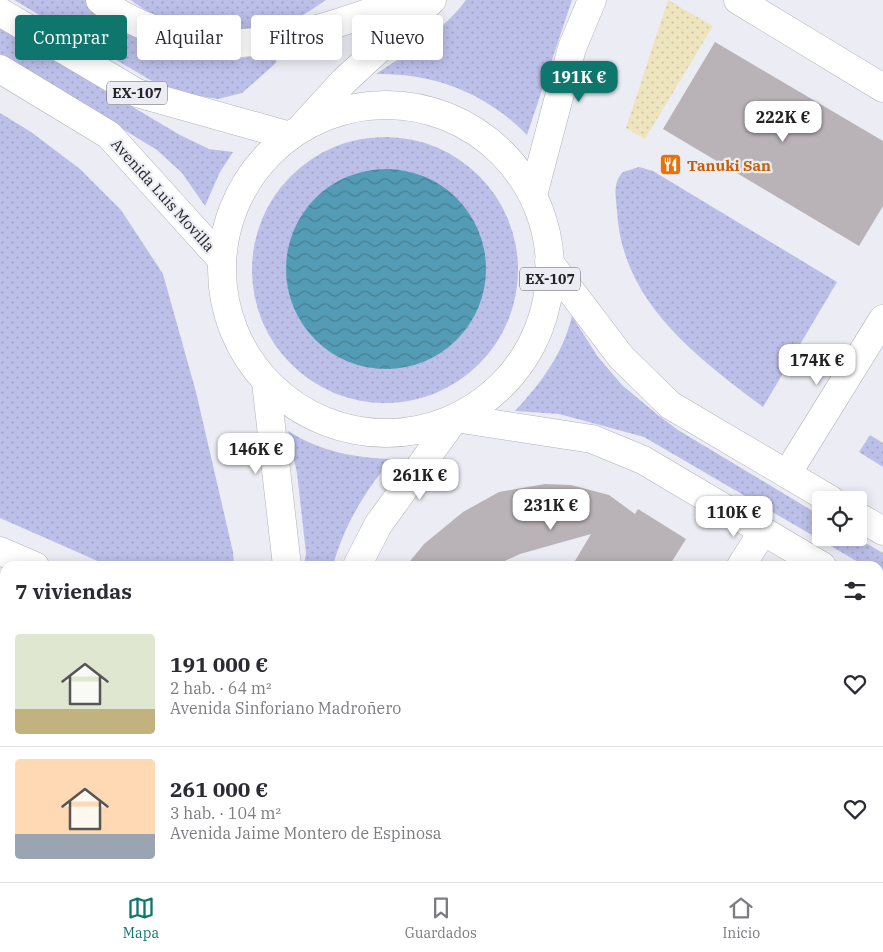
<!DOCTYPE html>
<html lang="es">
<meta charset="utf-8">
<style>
body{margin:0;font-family:"IBM Plex Serif",serif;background:#f2f2f3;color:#2b2b33;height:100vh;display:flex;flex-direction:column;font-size:19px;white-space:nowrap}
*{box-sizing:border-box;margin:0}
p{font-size:16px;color:#7c7c81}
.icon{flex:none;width:28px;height:28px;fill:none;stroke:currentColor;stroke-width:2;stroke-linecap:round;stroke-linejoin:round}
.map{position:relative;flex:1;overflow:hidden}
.panel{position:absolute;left:0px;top:561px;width:884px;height:321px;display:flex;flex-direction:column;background:#fff;border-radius:15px 15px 0 0;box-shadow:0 2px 12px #0003}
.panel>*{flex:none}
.top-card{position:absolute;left:15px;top:15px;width:500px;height:45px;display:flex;gap:10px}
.fabs{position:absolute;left:812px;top:491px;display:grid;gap:10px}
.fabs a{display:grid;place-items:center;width:55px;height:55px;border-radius:5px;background:#fff;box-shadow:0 2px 12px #0003;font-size:25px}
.price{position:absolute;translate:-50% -42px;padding:0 11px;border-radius:10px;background:#fff;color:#222;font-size:16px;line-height:32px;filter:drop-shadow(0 1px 2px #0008)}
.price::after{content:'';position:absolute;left:50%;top:30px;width:15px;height:11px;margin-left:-8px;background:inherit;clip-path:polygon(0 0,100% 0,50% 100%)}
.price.selected{background:#0f766e;color:#fff}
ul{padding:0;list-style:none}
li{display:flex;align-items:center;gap:15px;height:125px;padding:0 15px}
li+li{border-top:1px solid #e1e1e2}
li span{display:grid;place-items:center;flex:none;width:140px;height:100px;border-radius:5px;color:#555}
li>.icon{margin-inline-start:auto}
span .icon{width:60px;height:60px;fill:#fffc;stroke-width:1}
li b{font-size:21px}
h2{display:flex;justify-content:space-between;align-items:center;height:60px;padding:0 15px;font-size:21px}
.tag{padding:0 18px;border-radius:5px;background:#fff;box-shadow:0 2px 12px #0003;font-size:18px;line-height:45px}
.tag.selected{background:#0f766e;color:#fff}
.menu{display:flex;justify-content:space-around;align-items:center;height:70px;border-top:1px solid #e1e1e2;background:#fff;font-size:14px;color:#7c7c81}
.menu a{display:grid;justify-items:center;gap:2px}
.menu .selected{color:#0f766e}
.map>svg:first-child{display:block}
.green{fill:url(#green-dots)}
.sand{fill:url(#sand-dots)}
.water{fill:url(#water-waves)}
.building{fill:#b9b2b6}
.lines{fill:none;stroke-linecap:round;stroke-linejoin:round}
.pedestrian-casing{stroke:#b1b2b9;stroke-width:29}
.minor-casing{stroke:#b1b2b9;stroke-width:29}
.secondary-casing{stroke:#b1b2b9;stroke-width:29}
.primary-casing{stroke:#b1b2b9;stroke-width:29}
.pedestrian{stroke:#fff;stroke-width:28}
.minor{stroke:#fff;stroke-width:28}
.secondary{stroke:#fff;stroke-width:28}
.primary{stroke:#fff;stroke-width:28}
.labels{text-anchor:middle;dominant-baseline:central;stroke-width:4.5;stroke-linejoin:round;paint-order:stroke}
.shield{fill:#ecedf4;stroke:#5f6063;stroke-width:1}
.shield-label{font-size:14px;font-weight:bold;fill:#232325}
.food-label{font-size:15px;font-weight:bold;fill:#c56008;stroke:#ecedf4;text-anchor:start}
.street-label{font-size:15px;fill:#232325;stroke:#ecedf4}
</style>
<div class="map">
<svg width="883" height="882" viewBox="0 0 883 882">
<defs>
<pattern id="green-dots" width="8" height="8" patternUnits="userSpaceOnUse" patternTransform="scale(1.25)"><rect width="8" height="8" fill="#bcbfe8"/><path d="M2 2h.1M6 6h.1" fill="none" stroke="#a1a4c7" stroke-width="1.8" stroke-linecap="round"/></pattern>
<pattern id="sand-dots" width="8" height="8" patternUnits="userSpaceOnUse" patternTransform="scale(1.25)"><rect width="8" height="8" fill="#eee4be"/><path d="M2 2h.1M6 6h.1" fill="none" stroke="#ccc3a3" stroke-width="1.8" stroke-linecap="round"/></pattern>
<pattern id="water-waves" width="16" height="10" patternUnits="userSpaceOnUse" patternTransform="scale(1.25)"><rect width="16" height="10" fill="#549cb5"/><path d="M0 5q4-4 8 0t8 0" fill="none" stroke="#457f93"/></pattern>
</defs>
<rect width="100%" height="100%" fill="#ecedf4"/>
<g class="green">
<path d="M14,0H86L112,24L192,56L236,59L269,54L277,57L276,63L242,93L218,99L188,94L157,84Z"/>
<path d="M131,0H326C314,8 300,18 286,23C236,37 172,34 131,0Z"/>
<path d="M466,0H572L527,135C486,93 434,73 376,74C408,53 443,31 466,0Z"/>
<path d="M0,28L180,135L209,149L233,152L220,172L205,206L182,173L157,150L0,54Z"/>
<path d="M0,113L31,132L80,169L121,210L163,274L196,392L233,552L234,566H109L0,518Z"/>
<circle cx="385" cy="270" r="133"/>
<path d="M639,167L653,171L837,282L763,407C697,357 622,303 617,211C616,197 612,183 623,172Z"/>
<path d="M572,316L598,357L622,385L658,415L678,430L821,516V538H857L883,553V577L879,574V566H865L644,437L559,414L515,411C541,383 563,354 572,316Z"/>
<path d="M288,431C320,451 354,458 392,459C366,489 343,527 333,566H304L306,553L297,473Z"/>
<path d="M870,435L883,443V467L859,452Z"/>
<path d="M0,585L5,587V878H199V882H0Z"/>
<path d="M879,808L883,811V882H618L621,878H879Z"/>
</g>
<path class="sand" d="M668,0L713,26L645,139L626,128Z"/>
<circle class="water" cx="386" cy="269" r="100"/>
<g class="building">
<path d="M715,42L883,141V206L859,246L663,129Z"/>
<path d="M545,484L571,485L609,495L635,514L638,509L686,539L669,566H572L591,534L520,554L494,566H406L424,544L463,512L499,492Z"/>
</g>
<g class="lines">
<defs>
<path id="pedestrian" d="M738,0L883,88"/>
<g id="minor">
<path d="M100,0C114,12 133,21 150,28C237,65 322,28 406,0"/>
<path d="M787,474L883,319"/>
<path d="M0,551L35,566"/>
<path d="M741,566L763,531"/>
<path d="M547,882L550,878"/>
</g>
<g id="secondary">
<path d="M301,128L343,82L432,0"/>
<path d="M533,195L572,48L592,0"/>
<path d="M266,382L287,566"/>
<path d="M357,566L378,525L455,418"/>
<path d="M241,882V878"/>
<path d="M304,882L305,878"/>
</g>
<g id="primary">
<path d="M0,12L137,93L290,136"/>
<path d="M0,69L109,135L222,260"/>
<circle cx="386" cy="269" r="164"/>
<path d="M549,262L621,357L670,405L831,500"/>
<path d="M455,418L592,439L643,460L822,566"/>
<path d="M859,517L883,531"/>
<path d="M879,600L883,603"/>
</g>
</defs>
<use href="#pedestrian" class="pedestrian-casing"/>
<use href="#minor" class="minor-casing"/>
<use href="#secondary" class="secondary-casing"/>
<use href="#primary" class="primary-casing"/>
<use href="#pedestrian" class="pedestrian"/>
<use href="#minor" class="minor"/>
<use href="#secondary" class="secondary"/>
<use href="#primary" class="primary"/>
</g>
<defs>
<symbol id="restaurant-square" viewBox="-11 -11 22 22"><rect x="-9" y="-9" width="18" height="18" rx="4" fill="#e8710a" stroke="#ecedf4"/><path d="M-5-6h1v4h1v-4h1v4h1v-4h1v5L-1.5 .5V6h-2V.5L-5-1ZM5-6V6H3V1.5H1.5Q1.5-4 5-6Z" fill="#fff"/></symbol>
</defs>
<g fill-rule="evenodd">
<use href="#restaurant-square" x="658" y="152" width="25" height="25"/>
</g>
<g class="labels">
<g class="shield">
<rect x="107" y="81.5" width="60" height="23" rx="4"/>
<rect x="520" y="267.5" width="60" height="23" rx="4"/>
</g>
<g class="shield-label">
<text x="137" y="93">EX-107</text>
<text x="550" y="279">EX-107</text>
</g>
<g class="food-label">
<text x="687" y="165">Tanuki San</text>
</g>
<g class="street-label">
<text transform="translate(163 195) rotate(48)">Avenida Luis Movilla</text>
</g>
</g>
</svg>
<div class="fabs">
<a><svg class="icon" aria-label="locate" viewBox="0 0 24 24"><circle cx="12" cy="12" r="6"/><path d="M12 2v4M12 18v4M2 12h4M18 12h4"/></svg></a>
</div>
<b class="price selected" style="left:579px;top:103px">191K €</b>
<b class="price" style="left:783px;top:143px">222K €</b>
<b class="price" style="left:817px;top:386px">174K €</b>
<b class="price" style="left:256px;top:475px">146K €</b>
<b class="price" style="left:420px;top:501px">261K €</b>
<b class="price" style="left:551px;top:531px">231K €</b>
<b class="price" style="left:734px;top:538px">110K €</b>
<div class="top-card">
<a class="tag selected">Comprar</a>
<a class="tag">Alquilar</a>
<a class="tag">Filtros</a>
<a class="tag">Nuevo</a>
</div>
<section class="panel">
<h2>7 viviendas<svg class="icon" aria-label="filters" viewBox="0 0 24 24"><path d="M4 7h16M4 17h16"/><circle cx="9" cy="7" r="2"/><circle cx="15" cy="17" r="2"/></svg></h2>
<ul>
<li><span style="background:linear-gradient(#dfe7d0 75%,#c2b280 0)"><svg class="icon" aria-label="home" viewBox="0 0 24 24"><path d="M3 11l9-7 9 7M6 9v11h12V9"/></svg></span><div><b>191 000 €</b><p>2 hab. · 64 m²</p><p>Avenida Sinforiano Madroñero</p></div><svg class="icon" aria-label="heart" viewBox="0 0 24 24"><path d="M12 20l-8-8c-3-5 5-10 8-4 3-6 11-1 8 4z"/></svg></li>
<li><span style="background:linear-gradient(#ffd9b3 75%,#9aa5b1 0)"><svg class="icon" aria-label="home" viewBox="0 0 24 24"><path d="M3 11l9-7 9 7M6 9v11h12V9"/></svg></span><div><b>261 000 €</b><p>3 hab. · 104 m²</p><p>Avenida Jaime Montero de Espinosa</p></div><svg class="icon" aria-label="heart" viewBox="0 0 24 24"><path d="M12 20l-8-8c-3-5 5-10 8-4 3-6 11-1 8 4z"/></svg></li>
</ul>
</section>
</div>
<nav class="menu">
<a class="selected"><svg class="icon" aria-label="map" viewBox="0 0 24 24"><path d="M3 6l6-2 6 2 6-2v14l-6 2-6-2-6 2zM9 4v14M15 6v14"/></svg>Mapa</a>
<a><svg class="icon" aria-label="saved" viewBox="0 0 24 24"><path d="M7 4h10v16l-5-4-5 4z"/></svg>Guardados</a>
<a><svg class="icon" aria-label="home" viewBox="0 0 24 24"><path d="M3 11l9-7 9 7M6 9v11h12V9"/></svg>Inicio</a>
</nav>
